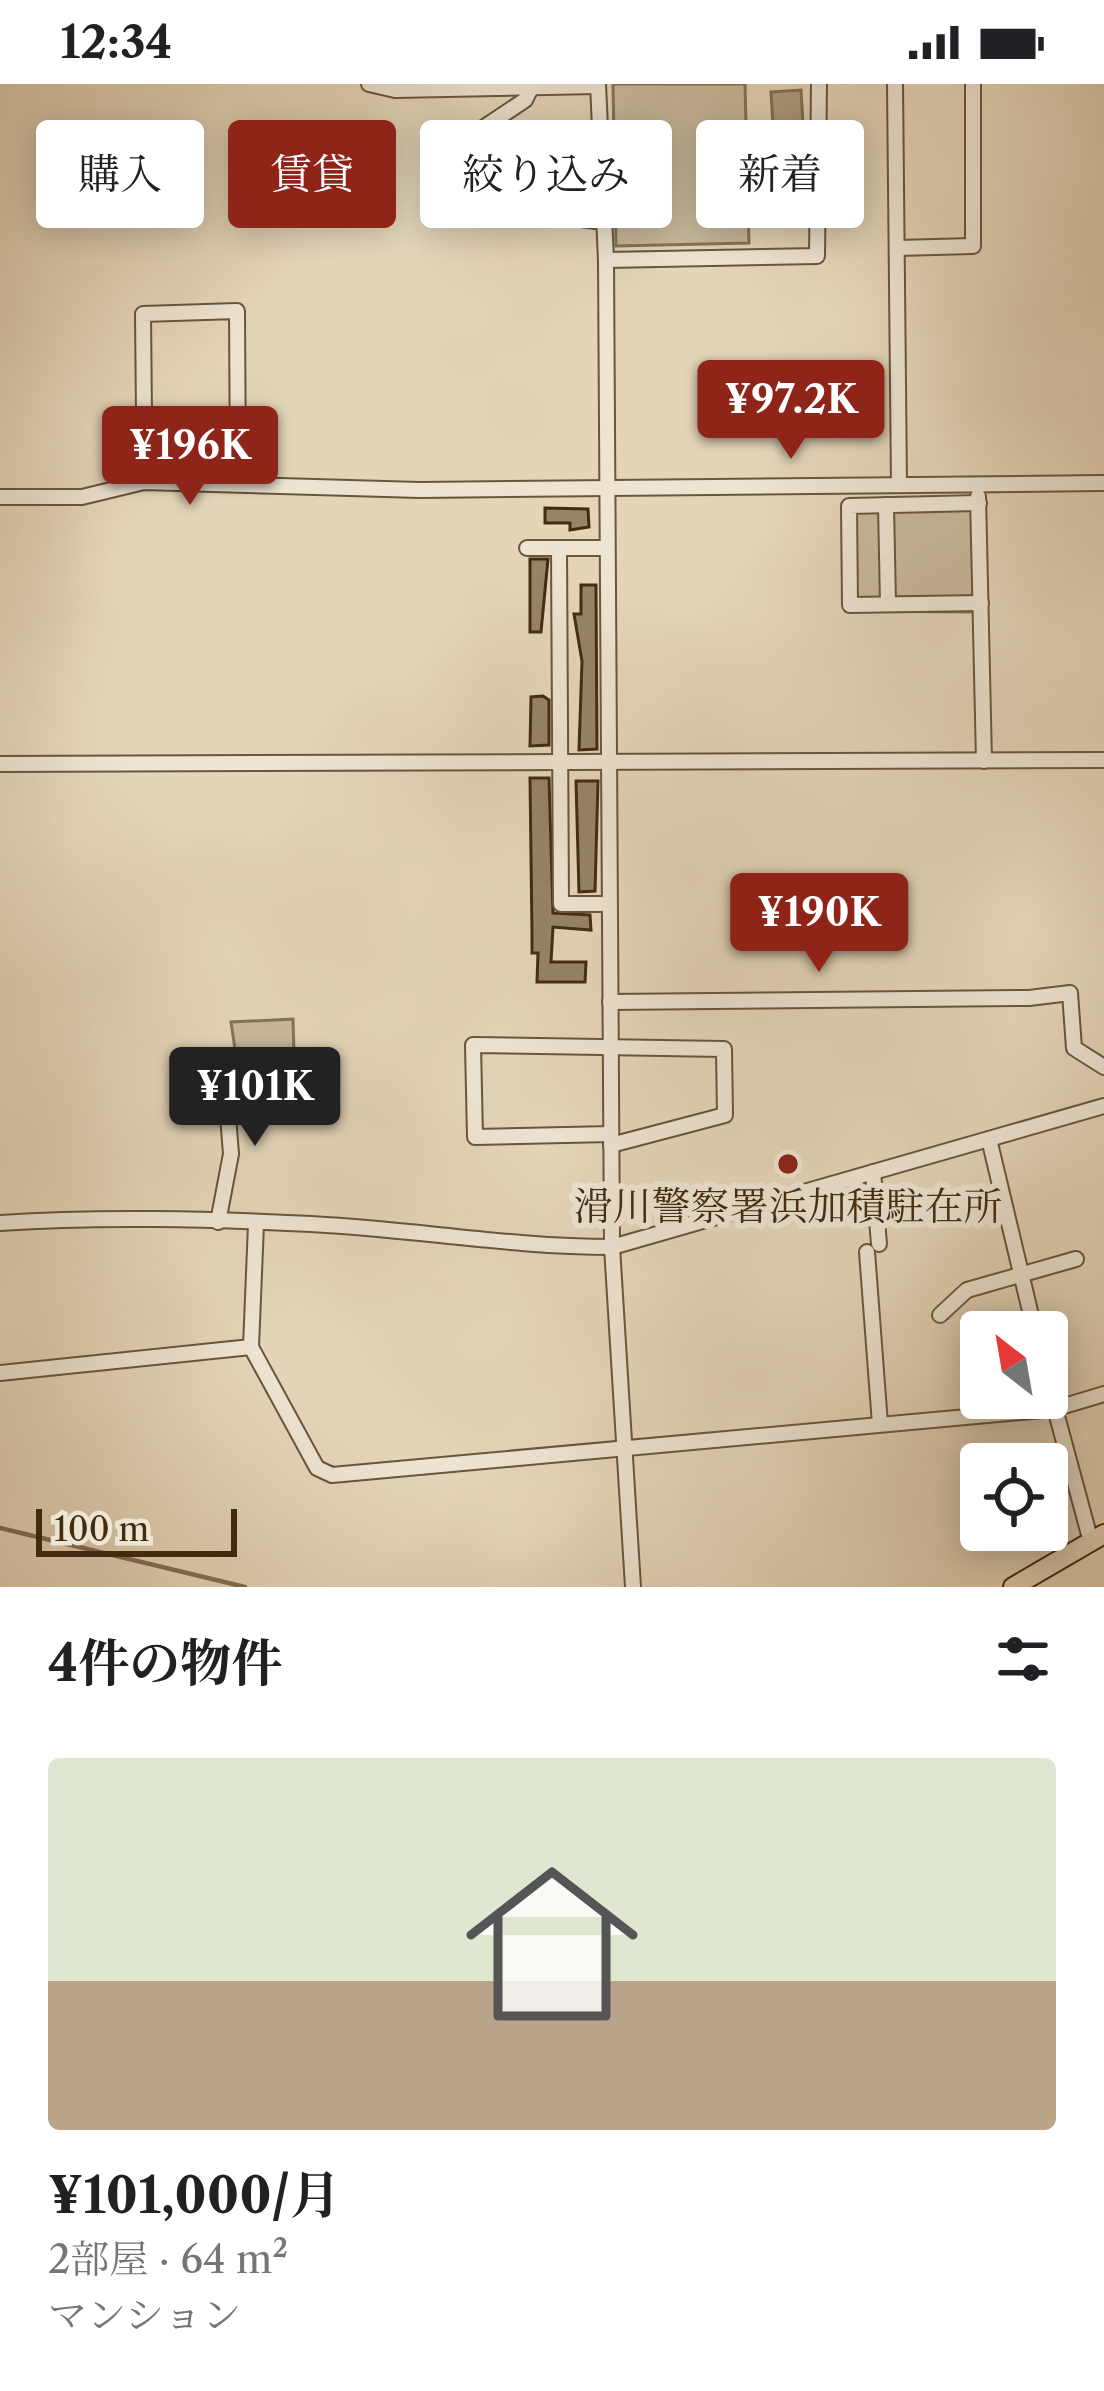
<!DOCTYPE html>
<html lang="ja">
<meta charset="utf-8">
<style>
body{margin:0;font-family:"Libre Caslon Text","Noto Serif JP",serif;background:#f6f6f6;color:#202124;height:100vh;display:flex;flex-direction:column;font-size:45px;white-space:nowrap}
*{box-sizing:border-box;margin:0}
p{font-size:39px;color:#757577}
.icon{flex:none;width:66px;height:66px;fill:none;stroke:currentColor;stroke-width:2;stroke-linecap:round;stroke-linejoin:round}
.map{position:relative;height:1503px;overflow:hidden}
.side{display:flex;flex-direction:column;background:#fff;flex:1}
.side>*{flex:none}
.guide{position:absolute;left:36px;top:36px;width:1032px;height:108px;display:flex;gap:24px}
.needle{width:78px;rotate:329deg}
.buttons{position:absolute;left:960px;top:1227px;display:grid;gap:24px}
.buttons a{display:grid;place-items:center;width:108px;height:108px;border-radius:12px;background:#fff;box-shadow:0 6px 30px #0003;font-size:60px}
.scale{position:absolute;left:36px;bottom:30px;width:201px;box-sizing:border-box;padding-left:12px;border:6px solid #422c10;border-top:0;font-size:33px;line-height:42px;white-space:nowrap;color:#422c10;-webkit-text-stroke:9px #ede4d2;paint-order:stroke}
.price{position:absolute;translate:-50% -102px;padding:0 27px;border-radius:12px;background:#8f2418;color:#fff;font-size:39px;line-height:78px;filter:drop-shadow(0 3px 6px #0008)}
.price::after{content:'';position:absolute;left:50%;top:72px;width:36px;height:27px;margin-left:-18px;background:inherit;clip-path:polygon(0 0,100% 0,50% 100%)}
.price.on{background:#222;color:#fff}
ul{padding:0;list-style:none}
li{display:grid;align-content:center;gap:24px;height:636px;padding:0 48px}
li span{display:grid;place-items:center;height:372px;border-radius:12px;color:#555}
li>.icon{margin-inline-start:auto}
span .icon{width:216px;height:216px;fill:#fffc;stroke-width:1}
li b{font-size:51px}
h2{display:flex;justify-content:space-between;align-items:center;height:144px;padding:0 48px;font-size:51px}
.chip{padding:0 42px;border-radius:12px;background:#fff;box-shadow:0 6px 30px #0003;font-size:42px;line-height:108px}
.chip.on{background:#8f2418;color:#fff}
.status{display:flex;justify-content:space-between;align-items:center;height:84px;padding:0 60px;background:#fff;direction:ltr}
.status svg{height:33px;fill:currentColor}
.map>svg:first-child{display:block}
.green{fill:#c8b89c;stroke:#857256;stroke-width:3}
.water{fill:#ad9c80;stroke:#826f53;stroke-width:3}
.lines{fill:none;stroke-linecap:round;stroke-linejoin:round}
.stream{stroke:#826f53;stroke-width:4.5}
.building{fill:#968468;stroke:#422c10;stroke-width:3}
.minor-casing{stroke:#6a563a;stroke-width:18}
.major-casing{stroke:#422c10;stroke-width:22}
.minor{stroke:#ede4d2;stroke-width:14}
.major{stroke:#e4d5b9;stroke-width:18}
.poi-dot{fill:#8f2418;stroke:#ede4d2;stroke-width:4.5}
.labels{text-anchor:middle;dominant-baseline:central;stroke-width:12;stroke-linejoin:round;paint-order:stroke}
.poi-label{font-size:39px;fill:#422c10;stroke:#ede4d2}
</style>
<div class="status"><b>12:34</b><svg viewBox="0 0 49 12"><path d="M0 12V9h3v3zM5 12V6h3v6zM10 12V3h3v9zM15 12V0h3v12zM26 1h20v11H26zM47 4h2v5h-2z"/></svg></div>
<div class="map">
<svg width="1104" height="1503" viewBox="0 0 1104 1503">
<rect width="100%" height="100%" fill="#e4d5b9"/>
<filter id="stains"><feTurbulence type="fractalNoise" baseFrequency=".00167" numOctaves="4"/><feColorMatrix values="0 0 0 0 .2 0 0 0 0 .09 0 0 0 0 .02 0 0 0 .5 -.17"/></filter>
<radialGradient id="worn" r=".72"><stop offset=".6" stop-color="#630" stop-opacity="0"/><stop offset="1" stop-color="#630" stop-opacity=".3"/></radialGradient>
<g class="green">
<path d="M613,0H745L749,159L616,162Z"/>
<path d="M973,415L975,528L846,527L845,418Z"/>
<path d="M293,935L294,971L247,979L236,972L231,938Z"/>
</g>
<path class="water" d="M801,6L804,57L774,59L771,8Z"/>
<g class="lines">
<path class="stream" d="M0,1444L245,1503"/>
</g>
<g class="building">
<path d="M545,424L588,425L589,443L570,446V439H545Z"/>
<path d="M530,475H548L541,548H530Z"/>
<path d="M581,501H596L597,665L579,666L582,577L574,530H581Z"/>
<path d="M543,612L549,616V661L530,662L531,613Z"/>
<path d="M530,694H549L553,829L590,831L591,846L553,843L551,878H586L585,898H537L538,869H532V850Z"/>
<path d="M576,697H598L595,807L579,808Z"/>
</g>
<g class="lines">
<defs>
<g id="minor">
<path d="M369,0L395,6L598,2"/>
<path d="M598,0L606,176L612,1163L633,1503"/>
<path d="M895,0L899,401"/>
<path d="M471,52L525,16L531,4"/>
<path d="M501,125L604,138"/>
<path d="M897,164L973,162V0"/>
<path d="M606,176L817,172L819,0"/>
<path d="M144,398L133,348L144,331L143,230L237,227L238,400"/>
<path d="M978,412L984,677"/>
<path d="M0,413H82L144,398L420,406L1104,399"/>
<path d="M979,419L849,422L850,521L981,519"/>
<path d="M886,421L888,520"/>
<path d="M527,464H605"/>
<path d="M559,464L561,820H609"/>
<path d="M0,680L1104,676"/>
<path d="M610,918L1029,914L1070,909L1074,964L1104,983"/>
<path d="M611,1050L475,1053L473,961L724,965L725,1031L611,1061"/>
<path d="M989,1055L1035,1248"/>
<path d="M873,1088L879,1160"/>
<path d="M218,1138L231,1070L225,994L241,974"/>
<path d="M0,1139C103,1132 208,1135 311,1140C412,1145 511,1163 612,1163L1104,1022"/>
<path d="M256,1140L251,1263L317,1384L332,1391L1054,1325L1104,1310"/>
<path d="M867,1168L880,1340"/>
<path d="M940,1231L967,1206L1076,1175"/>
<path d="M0,1289L251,1263"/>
<path d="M1047,1295L1091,1458"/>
</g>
<path id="major" d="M1013,1503L1104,1450"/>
</defs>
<use href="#minor" class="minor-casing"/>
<use href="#major" class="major-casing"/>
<use href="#minor" class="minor"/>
<use href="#major" class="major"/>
</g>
<circle class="poi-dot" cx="788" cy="1080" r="12"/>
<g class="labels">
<g class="poi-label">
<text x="788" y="1122">滑川警察署浜加積駐在所</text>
</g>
</g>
<rect width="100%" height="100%" filter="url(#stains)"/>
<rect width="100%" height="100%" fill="url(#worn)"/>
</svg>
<div class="buttons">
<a><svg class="needle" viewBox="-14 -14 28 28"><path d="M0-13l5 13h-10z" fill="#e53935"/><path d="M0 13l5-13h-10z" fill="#757577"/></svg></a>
<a><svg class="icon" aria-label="locate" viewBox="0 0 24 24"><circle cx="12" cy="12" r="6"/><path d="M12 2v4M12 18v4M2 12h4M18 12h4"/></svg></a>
</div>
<div class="scale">100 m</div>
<b class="price" style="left:791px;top:378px">¥97.2K</b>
<b class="price" style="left:190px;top:424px">¥196K</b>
<b class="price" style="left:819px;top:891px">¥190K</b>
<b class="price on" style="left:255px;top:1065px">¥101K</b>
<div class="guide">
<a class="chip">購入</a>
<a class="chip on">賃貸</a>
<a class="chip">絞り込み</a>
<a class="chip">新着</a>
</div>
</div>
<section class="side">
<h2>4件の物件<svg class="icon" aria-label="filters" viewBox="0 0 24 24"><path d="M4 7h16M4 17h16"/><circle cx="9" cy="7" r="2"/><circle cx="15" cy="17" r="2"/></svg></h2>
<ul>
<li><span style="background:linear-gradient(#dfe7d0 60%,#b9a48a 0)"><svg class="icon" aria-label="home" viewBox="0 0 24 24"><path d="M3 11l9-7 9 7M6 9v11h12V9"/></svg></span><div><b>¥101,000/月</b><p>2部屋 · 64 m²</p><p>マンション</p></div></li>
</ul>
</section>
